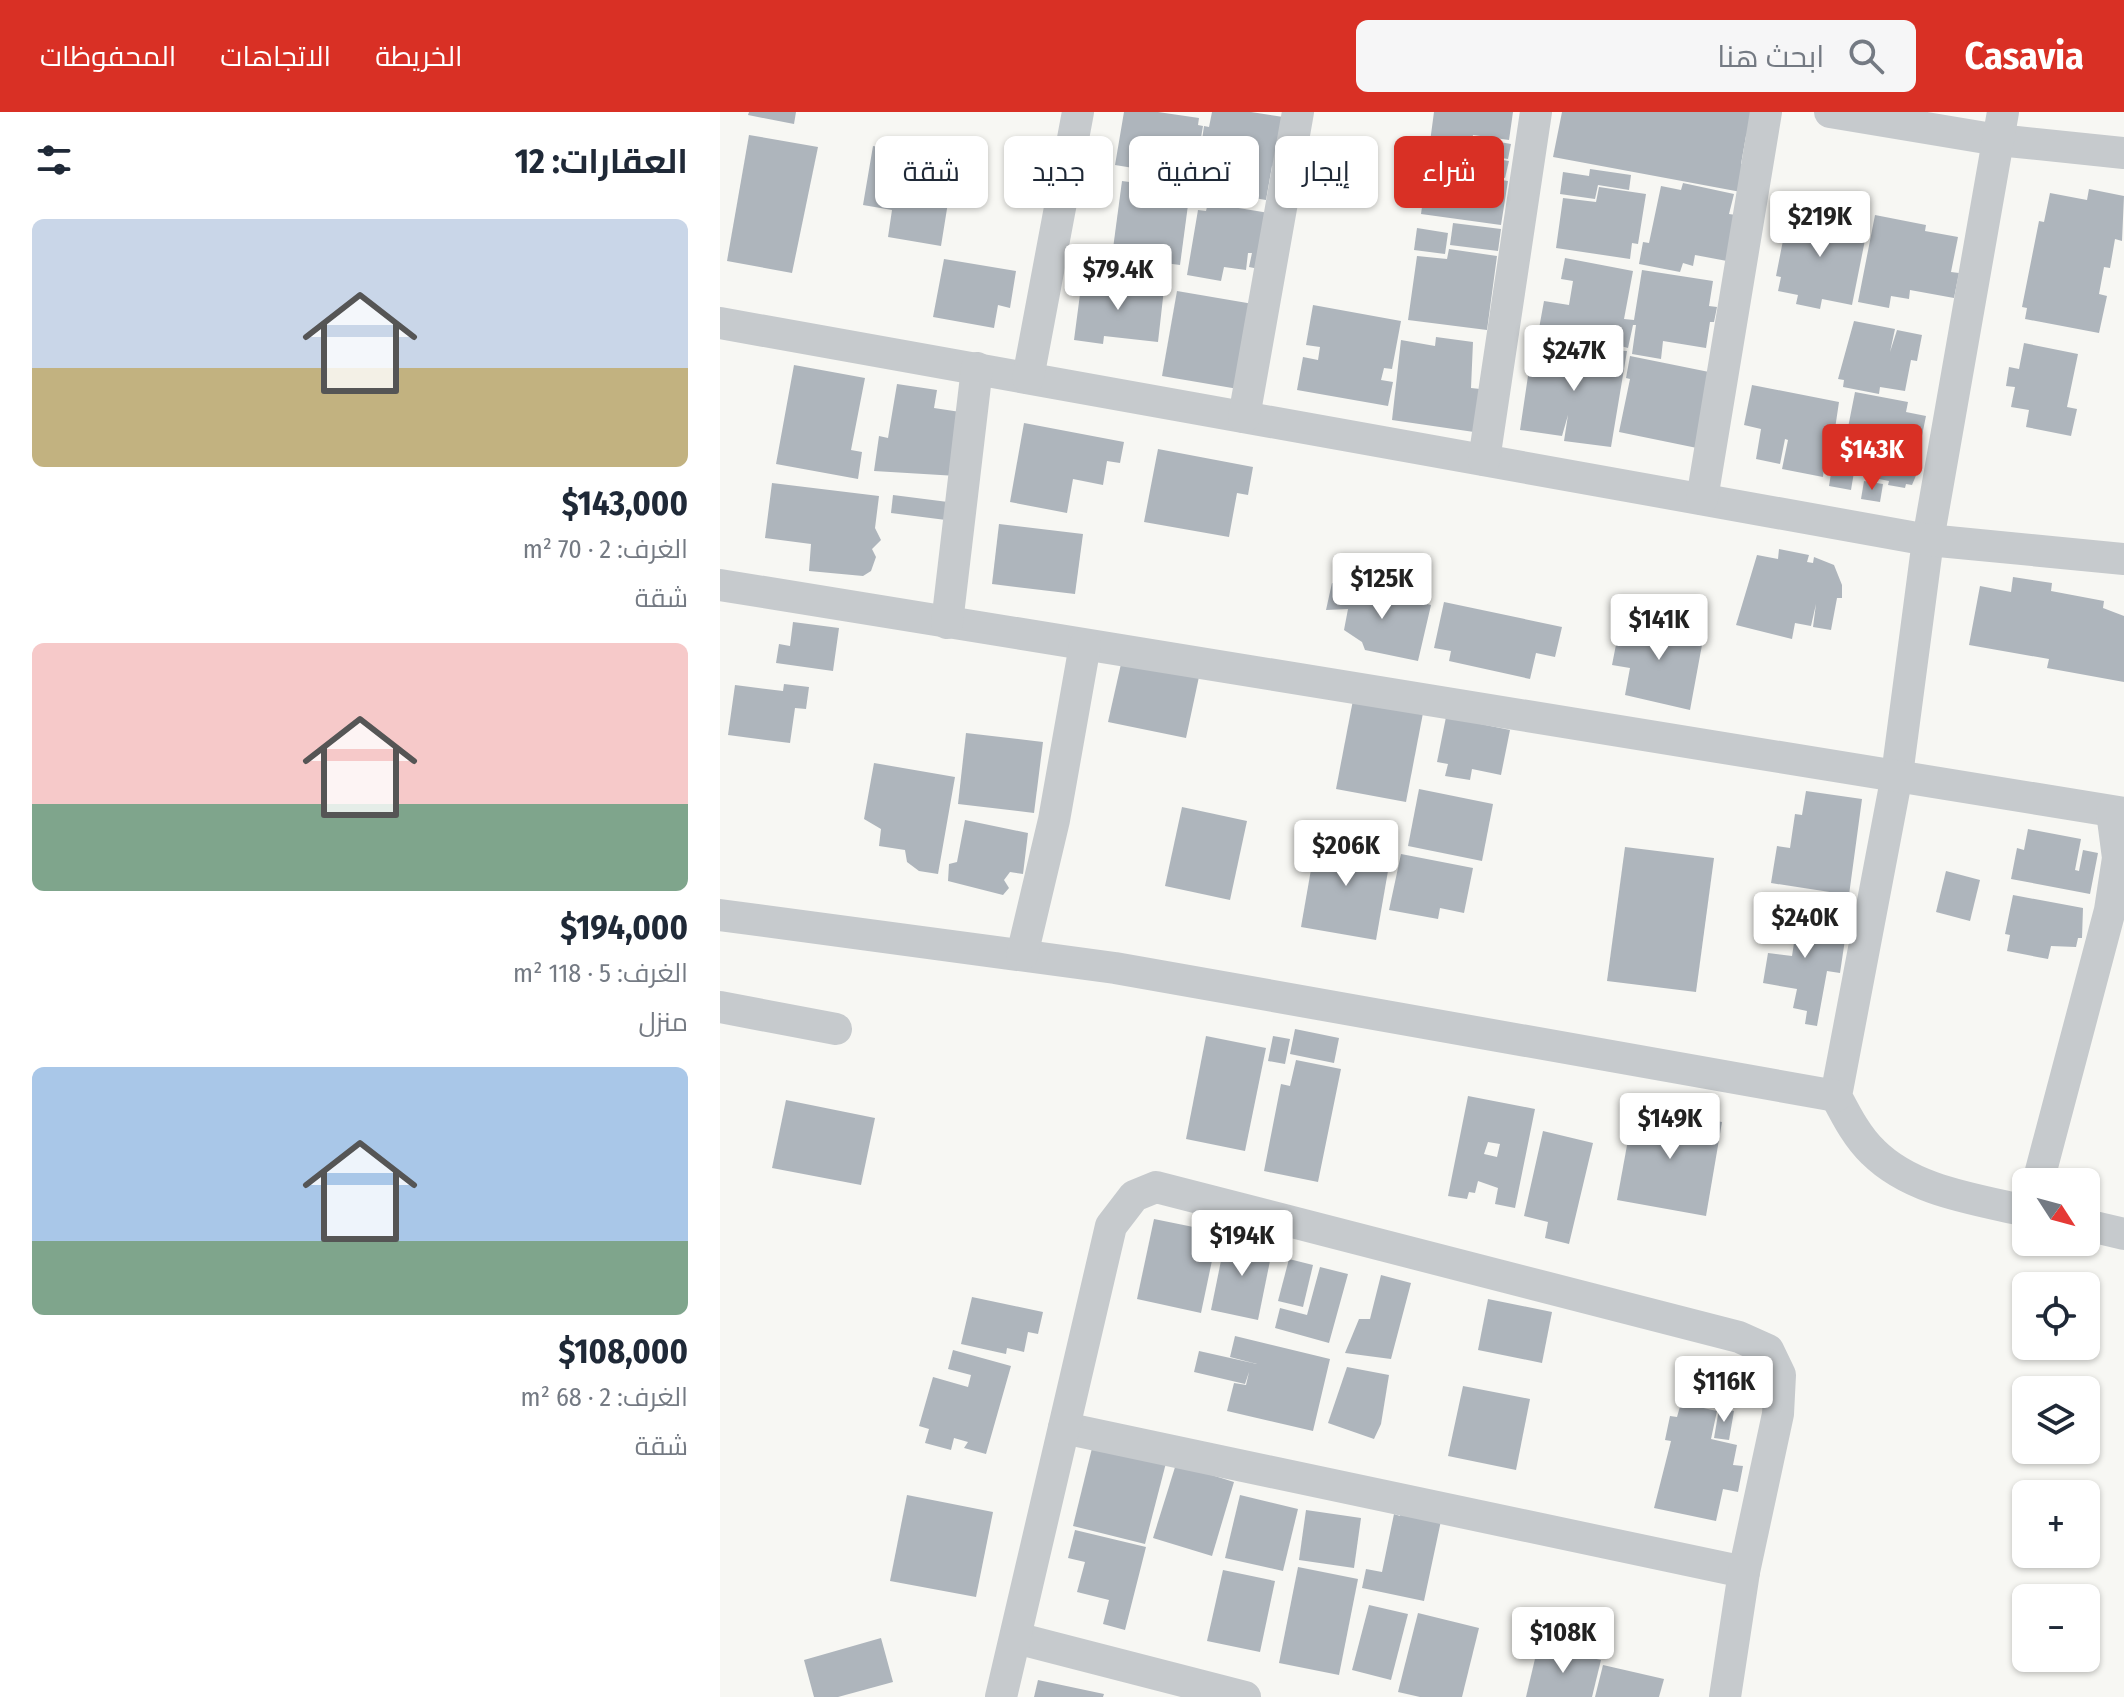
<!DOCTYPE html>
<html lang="ar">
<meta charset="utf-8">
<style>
body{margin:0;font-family:"Fira Sans Condensed",Cairo,sans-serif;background:#f6f6f7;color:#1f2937;direction:rtl;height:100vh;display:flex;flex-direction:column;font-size:30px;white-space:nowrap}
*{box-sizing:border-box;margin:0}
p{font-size:26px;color:#747a83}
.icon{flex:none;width:44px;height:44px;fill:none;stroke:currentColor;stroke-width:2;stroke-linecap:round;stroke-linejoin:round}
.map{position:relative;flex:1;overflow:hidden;direction:ltr}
.panel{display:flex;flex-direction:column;background:#fff;width:720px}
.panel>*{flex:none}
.banner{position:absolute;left:24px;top:24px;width:760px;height:72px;direction:rtl;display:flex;gap:16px}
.needle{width:52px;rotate:126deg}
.fabs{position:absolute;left:1292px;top:1056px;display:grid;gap:16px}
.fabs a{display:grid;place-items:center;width:88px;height:88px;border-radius:12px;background:#fff;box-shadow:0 2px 6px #0004;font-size:40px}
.price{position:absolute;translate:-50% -68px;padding:0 18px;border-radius:8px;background:#fff;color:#222;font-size:26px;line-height:52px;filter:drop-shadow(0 2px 4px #0008)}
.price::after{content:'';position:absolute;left:50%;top:48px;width:24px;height:18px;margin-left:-12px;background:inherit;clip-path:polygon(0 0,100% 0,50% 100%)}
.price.on{background:#d93025;color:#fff}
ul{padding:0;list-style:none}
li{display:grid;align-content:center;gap:16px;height:424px;padding:0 32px}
li span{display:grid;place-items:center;height:248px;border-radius:12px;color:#555}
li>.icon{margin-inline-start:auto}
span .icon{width:144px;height:144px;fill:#fffc;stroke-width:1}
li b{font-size:34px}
h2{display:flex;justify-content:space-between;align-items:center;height:96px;padding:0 32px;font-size:34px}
.pill{padding:0 28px;border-radius:12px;background:#fff;box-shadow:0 2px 6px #0004;font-size:28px;line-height:72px}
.pill.on{background:#d93025;color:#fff}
header{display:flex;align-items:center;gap:48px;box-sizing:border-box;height:112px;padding:0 40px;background:#d93025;color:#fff}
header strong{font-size:38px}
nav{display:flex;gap:44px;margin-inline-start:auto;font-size:28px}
.search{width:560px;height:72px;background:#f6f6f7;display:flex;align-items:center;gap:20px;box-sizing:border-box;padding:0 28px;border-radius:12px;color:#747a83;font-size:30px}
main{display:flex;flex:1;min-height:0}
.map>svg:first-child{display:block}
.building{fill:#aeb5bc;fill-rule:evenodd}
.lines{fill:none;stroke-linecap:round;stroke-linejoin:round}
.street{stroke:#c6cacd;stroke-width:32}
</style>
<header>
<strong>Casavia</strong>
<div class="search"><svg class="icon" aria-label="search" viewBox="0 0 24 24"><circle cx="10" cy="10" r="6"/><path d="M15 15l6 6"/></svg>ابحث هنا</div>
<nav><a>الخريطة</a><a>الاتجاهات</a><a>المحفوظات</a></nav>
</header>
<main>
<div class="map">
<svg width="1404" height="1585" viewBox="0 0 1404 1585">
<rect width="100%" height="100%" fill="#f7f7f3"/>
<g class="building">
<path d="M29,0H76L74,12L28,3Z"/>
<path d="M404,0H438L479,6L478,13L483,14L474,66L395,53Z"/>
<path d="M492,0H531L570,6L558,55L552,54L546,88L480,77L489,29L482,28L484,14L489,15Z"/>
<path d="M714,0H793L789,28L753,23L751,37L710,30Z"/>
<path d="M842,0H1037L1026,24L1021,52L1026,53L1021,80L833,45Z"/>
<path d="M29,23L98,35L72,161L7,149Z"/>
<path d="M757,26L791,32L788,47L754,42Z"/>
<path d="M153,34L235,47L221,134L168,125L172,98L143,93Z"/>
<path d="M709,43L756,50L753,67L755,64L788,69L781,113L701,102Z"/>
<path d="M758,44L789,49L785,66L755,61Z"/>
<path d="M870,57L911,63L909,78L878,73L875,87L840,82L843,60L869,64Z"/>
<path d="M402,69L470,78L460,153L392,144Z"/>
<path d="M963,71L1014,82L1009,102L1016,103L1007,149L975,143L973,154L963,151L960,160L919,152L923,130L929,131L941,74L961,78Z"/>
<path d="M879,75L926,82L918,132L912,131L910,147L836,136L843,86L876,90Z"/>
<path d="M1369,77L1404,84L1402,129L1395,127L1390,156L1384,155L1379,182L1387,184L1379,221L1305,207L1307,196L1302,195L1319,109L1324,110L1330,81L1367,88Z"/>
<path d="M488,91L549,101L539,157L529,155L532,141H528L526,158L504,155L501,169L467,163L478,98L486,99Z"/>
<path d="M1077,96L1115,104L1114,111L1147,118L1132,193L1102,187L1100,197L1076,192L1078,183L1058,179L1061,165L1056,164L1068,103L1075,105Z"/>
<path d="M1155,103L1206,113L1205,119L1238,125L1231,160L1239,161L1234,186L1190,178L1189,187L1171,184L1169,196L1138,190Z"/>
<path d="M733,111L781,117L778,139L730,133Z"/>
<path d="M697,116L728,121L725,142L694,138Z"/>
<path d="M729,137L777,144L767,218L688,208L697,144L727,147Z"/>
<path d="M845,146L913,159L904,207L914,208L922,158L993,169L989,194L997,195L994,210H990L986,236L943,229L941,247L912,242L916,213H913L908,236L853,221L852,228L818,222L824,189L849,193L853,169L841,167Z"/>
<path d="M224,147L296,159L290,196L278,193L274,216L213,205Z"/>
<path d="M362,167L444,177L438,230L384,224L383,232L354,228Z"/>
<path d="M457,179L539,193L524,278L442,264Z"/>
<path d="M593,193L681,209L672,257L664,256L661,268L673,270L668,294L577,278L583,245L598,248L600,235L586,233Z"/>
<path d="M1134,209L1175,217L1170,240L1177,218L1202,223L1197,249L1191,248L1185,279L1160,275L1159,282L1123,275L1124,268L1118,267Z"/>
<path d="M716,225L753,230L751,276L760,277L754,320L672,308L681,228L715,234Z"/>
<path d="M813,230L851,235L847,263L851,264L854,236L907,239L891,335L844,329L848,303L842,324L800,318Z"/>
<path d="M1304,231L1358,242L1347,295L1357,297L1351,324L1306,315L1309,298L1291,295L1295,275L1286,274L1289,255L1299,257Z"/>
<path d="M910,244L994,261L977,336L899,320L910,267L906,266Z"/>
<path d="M74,253L145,266L131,338L142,340L138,367L56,352Z"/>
<path d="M177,272L217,278L214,296L247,301L237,364L154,359L159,324L168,326Z"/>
<path d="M1032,273L1119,290L1109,357L1104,356L1103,365L1062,357L1068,328L1065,327L1060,352L1036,347L1041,317L1024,313Z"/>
<path d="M1135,280L1188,290L1186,300L1206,304L1196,353L1200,354L1192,373L1186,372L1185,376L1168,373L1169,369L1149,365L1151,356L1129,352L1131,343L1123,341Z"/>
<path d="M304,311L404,330L400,351L387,349L383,373L353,367L347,401L290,390Z"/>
<path d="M438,337L533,355L528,383L517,381L509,425L424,410Z"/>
<path d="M1114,342L1124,343L1127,353L1135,354L1131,378L1109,374Z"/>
<path d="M1144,369L1163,372L1160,390L1141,387Z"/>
<path d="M52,371L159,384L155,416L161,428L152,437L156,445L151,459L143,464L89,459L91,432L45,426Z"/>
<path d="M173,383L228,390L226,408L171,401Z"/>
<path d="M279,412L363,422L355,482L272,472Z"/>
<path d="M1059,437L1089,443L1087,450L1093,451L1094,445L1114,453L1122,473V486H1117L1111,518L1093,515L1096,492L1091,514L1075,511L1072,527L1016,513L1037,443L1058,447Z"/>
<path d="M1293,465L1332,471L1331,479L1384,489L1383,496L1404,504V570L1327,556L1329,547L1249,533L1260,474L1291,480Z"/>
<path d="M612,471L711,493L698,549L645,538L642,530L624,518L628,497L606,498Z"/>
<path d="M724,490L842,515L835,545L816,541L810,567L729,549L731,539L714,536Z"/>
<path d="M901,507L984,522L970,598L905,583L910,556L892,553Z"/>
<path d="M73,510L119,516L113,559L56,551L59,532L70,534Z"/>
<path d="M403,543L480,560L466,626L388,610Z"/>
<path d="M64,572L89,575L86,597L75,596L70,631L8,623L15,573L63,579Z"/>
<path d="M633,588L703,601L686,690L616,677Z"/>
<path d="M726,605L790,618L781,663L752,657L750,668L725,664L728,652L717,650Z"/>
<path d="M246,621L323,630L314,701L238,692Z"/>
<path d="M154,651L235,665L218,762L199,759L187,750L185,738L159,734L161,717L144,707Z"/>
<path d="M699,677L773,692L762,749L688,734Z"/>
<path d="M1086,679L1142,687L1129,783L1051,771L1057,734L1070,736L1075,702L1082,703Z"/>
<path d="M462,695L527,709L510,788L445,774Z"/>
<path d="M245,708L308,721L303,762L290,760L284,768L289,776L283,783L228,769L229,752L237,750Z"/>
<path d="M1308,717L1361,727L1355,758L1359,759L1363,738L1378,741L1370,782L1291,767L1297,736L1304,738Z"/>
<path d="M597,723L672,736L656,828L581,815Z"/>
<path d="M905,735L994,746L976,880L887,869Z"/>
<path d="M681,742L753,756L744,801L720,796L718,807L669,798Z"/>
<path d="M1226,759L1260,768L1250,809L1216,800Z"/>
<path d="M1293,783L1363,796L1362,826H1358L1356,835L1331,834L1328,847L1287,839L1290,823L1285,822Z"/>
<path d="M1053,802L1127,814L1120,861L1107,859L1097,914L1085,912L1087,899L1073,896L1077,877L1043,871L1048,841L1072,844L1074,831L1048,827Z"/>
<path d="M575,917L619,926L614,951L570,942Z"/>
<path d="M486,924L546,936L525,1039L466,1027Z"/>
<path d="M553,924L570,927L565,952L548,949Z"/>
<path d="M576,948L621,957L598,1070L544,1059L561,972L570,974Z"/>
<path d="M748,984L815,997L795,1096L775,1092L778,1076L758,1069L755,1081L749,1080L747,1087L728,1084ZM768,1030L780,1032L777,1045L764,1042Z"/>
<path d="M66,988L155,1006L141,1073L52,1056Z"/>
<path d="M914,995L1002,1010L986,1104L897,1088Z"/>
<path d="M823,1019L873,1031L849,1132L825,1126L828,1110L804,1104Z"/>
<path d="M434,1107L498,1120L481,1201L417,1187Z"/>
<path d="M506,1124L553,1134L538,1208L491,1198Z"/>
<path d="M569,1147L593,1153L583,1195L558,1189Z"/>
<path d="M600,1155L628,1162L609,1231L555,1216L560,1196L587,1203Z"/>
<path d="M661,1163L691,1171L671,1247L625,1241L639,1207H650Z"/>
<path d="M252,1185L323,1200L318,1222L308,1220L304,1240L287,1236L286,1242L241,1232Z"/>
<path d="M768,1187L832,1200L822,1251L758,1238Z"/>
<path d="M515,1224L610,1247L593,1319L507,1299L514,1271L526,1273L529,1260L525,1272L474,1260L479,1239L537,1252L510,1245Z"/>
<path d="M233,1238L291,1254L266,1342L244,1336L248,1330L234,1326L231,1338L205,1331L209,1317L199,1314L213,1265L248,1275L251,1263L228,1257Z"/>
<path d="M627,1255L669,1263L661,1312L654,1327L608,1311Z"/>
<path d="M743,1274L810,1287L796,1358L728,1344Z"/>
<path d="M961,1291L997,1299L991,1327L1017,1333L1013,1353L1023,1354L1018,1380L1003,1377L996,1409L934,1396L951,1329L945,1328L950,1304L957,1305Z"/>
<path d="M999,1297L1014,1299L1009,1328L994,1326Z"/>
<path d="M373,1332L446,1351L425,1432L353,1414Z"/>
<path d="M456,1352L514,1370L492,1444L433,1426Z"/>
<path d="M187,1383L273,1400L256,1485L170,1469Z"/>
<path d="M520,1383L578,1397L563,1459L505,1446Z"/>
<path d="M682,1396L722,1404L704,1489L642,1476L646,1457L662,1460L674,1402L680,1404Z"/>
<path d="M586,1398L641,1406L634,1456L579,1448Z"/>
<path d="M355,1418L426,1435L405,1518L383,1512L389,1488L357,1480L365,1450L348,1446Z"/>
<path d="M578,1455L638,1467L619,1563L559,1551Z"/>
<path d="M503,1458L555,1469L540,1540L487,1529Z"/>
<path d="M649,1493L688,1502L671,1568L632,1558Z"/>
<path d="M698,1501L759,1516L742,1585H700L678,1580Z"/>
<path d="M161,1526L173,1570L118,1585H94L84,1548Z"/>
<path d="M818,1534L881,1548L872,1585H806Z"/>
<path d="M883,1553L944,1567L939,1585H875Z"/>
<path d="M318,1568L384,1582L383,1585H314Z"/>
</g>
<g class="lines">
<g class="street">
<path d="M1110,0L1278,28L1404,41"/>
<path d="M1283,0L1208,428L1177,663L1116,984C1126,1003 1137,1025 1153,1040C1192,1079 1255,1087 1306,1099"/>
<path d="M0,211L1208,428L1404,447"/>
<path d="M308,266L358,0"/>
<path d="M524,305L578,0"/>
<path d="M764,348L816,0"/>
<path d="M982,387L1046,0"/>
<path d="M0,473L1404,701"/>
<path d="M227,511L257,256"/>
<path d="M0,803L395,856L1116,984"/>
<path d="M302,843L334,708L365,533"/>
<path d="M0,895L116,917"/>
<path d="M1318,1070L1390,798L1398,746L1392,700"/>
<path d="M1366,1113L1404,1122"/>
<path d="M344,1316L1024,1460"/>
<path d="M296,1526L525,1585"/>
<path d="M281,1585L391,1114L414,1084L436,1075L1019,1225L1048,1238L1060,1263L1058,1302L1024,1460L1005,1585"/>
</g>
</g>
</svg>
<div class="fabs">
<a><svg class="needle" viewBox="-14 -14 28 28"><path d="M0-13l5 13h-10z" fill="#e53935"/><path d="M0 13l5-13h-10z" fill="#747a83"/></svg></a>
<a><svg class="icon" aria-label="locate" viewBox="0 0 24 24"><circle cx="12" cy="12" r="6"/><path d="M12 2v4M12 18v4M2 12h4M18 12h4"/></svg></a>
<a><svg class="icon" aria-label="layers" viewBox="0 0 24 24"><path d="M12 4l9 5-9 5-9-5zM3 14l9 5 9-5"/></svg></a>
<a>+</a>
<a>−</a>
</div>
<b class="price" style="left:1100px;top:147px">$219K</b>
<b class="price" style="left:398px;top:200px">$79.4K</b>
<b class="price" style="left:854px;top:281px">$247K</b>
<b class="price on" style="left:1152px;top:380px">$143K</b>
<b class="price" style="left:662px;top:509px">$125K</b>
<b class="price" style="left:939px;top:550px">$141K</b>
<b class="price" style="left:626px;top:776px">$206K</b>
<b class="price" style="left:1085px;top:848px">$240K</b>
<b class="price" style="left:950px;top:1049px">$149K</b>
<b class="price" style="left:522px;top:1166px">$194K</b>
<b class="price" style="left:1004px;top:1312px">$116K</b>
<b class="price" style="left:843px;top:1563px">$108K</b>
<div class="banner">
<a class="pill on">شراء</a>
<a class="pill">إيجار</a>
<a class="pill">تصفية</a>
<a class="pill">جديد</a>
<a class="pill">شقة</a>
</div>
</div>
<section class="panel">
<h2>العقارات: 12<svg class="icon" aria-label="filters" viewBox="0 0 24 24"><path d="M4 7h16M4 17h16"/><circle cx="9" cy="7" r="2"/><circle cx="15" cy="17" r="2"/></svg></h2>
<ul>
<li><span style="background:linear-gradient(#c9d6e8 60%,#c2b280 0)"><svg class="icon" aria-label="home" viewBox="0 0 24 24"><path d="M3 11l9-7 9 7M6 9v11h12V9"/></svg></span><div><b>$143,000</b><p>الغرف: 2 · 70 m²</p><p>شقة</p></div></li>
<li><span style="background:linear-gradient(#f6c9c9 65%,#7fa58c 0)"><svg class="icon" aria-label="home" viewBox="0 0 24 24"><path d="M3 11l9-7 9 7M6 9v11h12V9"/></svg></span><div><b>$194,000</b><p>الغرف: 5 · 118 m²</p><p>منزل</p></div></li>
<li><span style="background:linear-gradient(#a9c7e8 70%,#7fa58c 0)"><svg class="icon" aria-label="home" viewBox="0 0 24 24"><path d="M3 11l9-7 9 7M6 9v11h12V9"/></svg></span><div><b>$108,000</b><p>الغرف: 2 · 68 m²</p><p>شقة</p></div></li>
</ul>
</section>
</main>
